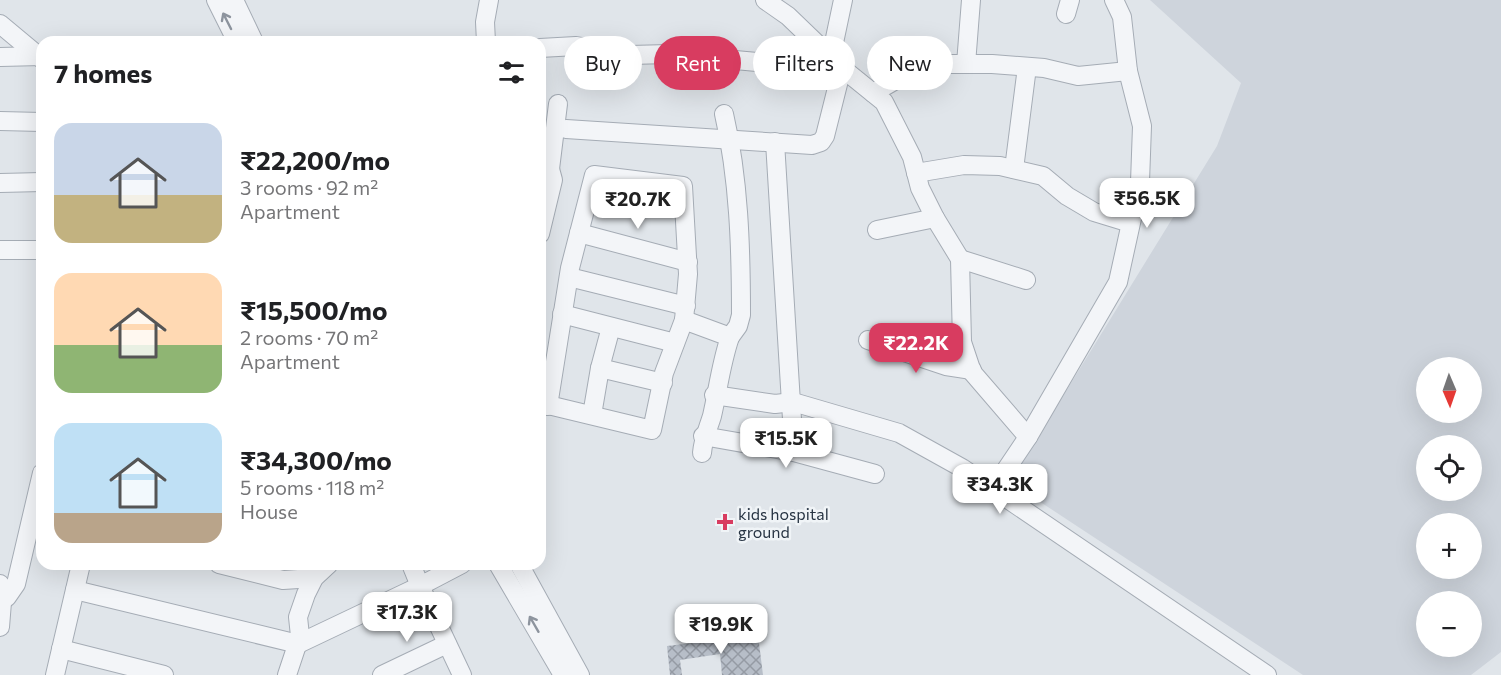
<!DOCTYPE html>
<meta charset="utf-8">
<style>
body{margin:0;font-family:Commissioner,sans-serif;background:#f6f6f6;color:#202124;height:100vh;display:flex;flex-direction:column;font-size:22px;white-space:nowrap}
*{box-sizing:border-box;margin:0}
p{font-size:20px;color:#757577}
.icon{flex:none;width:33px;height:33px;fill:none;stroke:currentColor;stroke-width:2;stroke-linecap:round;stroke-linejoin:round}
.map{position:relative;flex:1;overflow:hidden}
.side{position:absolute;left:36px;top:36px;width:510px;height:534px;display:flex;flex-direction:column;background:#fff;border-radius:18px;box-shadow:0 6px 24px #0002}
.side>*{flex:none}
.top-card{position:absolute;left:564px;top:36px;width:570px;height:54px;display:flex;gap:12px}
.needle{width:39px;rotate:178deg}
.controls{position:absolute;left:1416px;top:357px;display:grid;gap:12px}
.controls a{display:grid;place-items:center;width:66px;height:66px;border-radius:50%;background:#fff;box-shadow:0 6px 24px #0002;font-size:30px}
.price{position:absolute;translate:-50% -51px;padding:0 14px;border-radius:12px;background:#fff;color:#222;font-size:20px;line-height:39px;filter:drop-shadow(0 2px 3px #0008)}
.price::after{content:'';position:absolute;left:50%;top:36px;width:18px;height:14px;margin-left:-9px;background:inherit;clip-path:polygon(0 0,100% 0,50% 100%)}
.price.on{background:#d83c60;color:#fff}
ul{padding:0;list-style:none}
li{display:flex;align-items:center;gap:18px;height:150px;padding:0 18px}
li span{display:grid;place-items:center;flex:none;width:168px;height:120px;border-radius:18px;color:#555}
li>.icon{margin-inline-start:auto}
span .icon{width:72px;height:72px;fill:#fffc;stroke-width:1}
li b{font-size:26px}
h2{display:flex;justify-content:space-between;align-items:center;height:72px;padding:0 18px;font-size:26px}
.pill{padding:0 21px;border-radius:27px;background:#fff;box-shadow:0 6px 24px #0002;font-size:21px;line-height:54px}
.pill.on{background:#d83c60;color:#fff}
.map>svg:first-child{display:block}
.built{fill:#ced4dc;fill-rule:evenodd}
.building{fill:url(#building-cross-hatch)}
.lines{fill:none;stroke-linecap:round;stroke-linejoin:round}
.minor-casing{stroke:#a5acb5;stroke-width:20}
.minor{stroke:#f3f5f8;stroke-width:18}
.oneway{stroke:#8d949e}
.poi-dot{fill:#d83c60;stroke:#f0f4f7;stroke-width:2}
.labels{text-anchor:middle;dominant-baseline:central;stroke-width:5;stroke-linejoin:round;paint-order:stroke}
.poi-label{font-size:16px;fill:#273443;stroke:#f0f4f7;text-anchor:start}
</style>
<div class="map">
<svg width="1501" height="675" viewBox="0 0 1501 675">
<defs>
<pattern id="building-cross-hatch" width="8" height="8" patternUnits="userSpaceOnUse" patternTransform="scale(1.5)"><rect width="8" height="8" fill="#b7bec8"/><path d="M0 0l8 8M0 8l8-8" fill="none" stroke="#959ba4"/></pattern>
</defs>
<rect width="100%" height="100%" fill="#e0e5ea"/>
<path class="built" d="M1150,0H1501V652L1471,675H1303L1010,482L1217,146L1241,83ZM1426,368H1472V412H1426ZM1426,446H1472V490H1426ZM1426,524H1472V568H1426ZM1426,602H1472V646H1426Z"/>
<path class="building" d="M758,635L763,675H722L720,654L680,660L682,675H670L667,646Z"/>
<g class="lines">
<defs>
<g id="minor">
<path d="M216,0L237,42"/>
<path d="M234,0L254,42"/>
<path d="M765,0L788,16L842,68L884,102L912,157L920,188L935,218L877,230"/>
<path d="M1066,14L1070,0"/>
<path d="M0,24L42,59"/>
<path d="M486,42L485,22L489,0"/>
<path d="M540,48L576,46L630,55L669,54L757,62L812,63L831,57L843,0"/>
<path d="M0,57L42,56"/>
<path d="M966,64L971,0"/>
<path d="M873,93L915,69L944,64H992L1044,68L1078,76L1128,71"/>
<path d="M724,114C739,179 741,248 741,315L738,326L730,337"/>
<path d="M0,121L42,122"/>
<path d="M566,129L812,145L821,142L825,136L842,68"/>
<path d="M540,163L550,169L553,180L540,234"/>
<path d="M550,169L558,104"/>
<path d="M1014,169L1027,67"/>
<path d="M916,173L964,165L1000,166L1043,176L1067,196L1094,212L1130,223"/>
<path d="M0,183L42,182"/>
<path d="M935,218L960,259L962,342L972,372L1028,437L993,489"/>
<path d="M579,233L688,262"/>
<path d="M0,250H42"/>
<path d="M960,259L1026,280"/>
<path d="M569,277L686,306"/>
<path d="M562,314L675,343"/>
<path d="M868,340L946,366L972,370"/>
<path d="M600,368L611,327"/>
<path d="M714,395L775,404L793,402L899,433L962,468L1267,675"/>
<path d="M540,403L652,430L664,373L684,320L730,337C721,363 718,390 712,416C708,429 703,439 702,453"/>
<path d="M548,406L570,268L594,175L683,186L688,274L684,320"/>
<path d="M592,415L600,368L663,383"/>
<path d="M703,436L794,452L775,142"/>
<path d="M1028,437L1118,282L1140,182L1142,126L1128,71L1122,17L1114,0"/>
<path d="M794,452L875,474"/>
<path d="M219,564L283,580L314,578"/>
<path d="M411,564L420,586L462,564"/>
<path d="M498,564L563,675"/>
<path d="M519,564L580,675"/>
<path d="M0,584L2,602L0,627"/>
<path d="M75,590L298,644L420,586L462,675"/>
<path d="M0,602L7,597L16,584L42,473"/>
<path d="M61,649L164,675"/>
<path d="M55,675L81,564"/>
<path d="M287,675L300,636L298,617L306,594L314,578L329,564"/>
<path d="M382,675L447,644"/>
</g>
</defs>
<use href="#minor" class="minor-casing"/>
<use href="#minor" class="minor"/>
</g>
<defs><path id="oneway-shaft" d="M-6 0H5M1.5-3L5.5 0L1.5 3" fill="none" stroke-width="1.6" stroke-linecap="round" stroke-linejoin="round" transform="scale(1.5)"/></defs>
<g class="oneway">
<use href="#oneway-shaft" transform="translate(227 21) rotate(-117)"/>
<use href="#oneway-shaft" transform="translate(534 624) rotate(-120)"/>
</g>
<path class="poi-dot" d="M722 513h6v6h6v6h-6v6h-6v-6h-6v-6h6z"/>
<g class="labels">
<g class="poi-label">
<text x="738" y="513">kids hospital<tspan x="738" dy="18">ground</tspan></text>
</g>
</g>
</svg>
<div class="controls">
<a><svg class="needle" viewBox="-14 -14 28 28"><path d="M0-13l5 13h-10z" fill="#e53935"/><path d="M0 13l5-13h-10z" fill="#757577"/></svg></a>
<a><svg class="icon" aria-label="locate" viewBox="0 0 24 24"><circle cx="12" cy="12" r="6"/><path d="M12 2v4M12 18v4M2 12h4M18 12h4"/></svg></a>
<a>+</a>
<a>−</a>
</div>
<b class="price" style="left:1147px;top:229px">₹56.5K</b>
<b class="price" style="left:638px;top:230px">₹20.7K</b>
<b class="price on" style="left:916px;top:374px">₹22.2K</b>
<b class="price" style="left:786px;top:469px">₹15.5K</b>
<b class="price" style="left:1000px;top:515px">₹34.3K</b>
<b class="price" style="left:407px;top:643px">₹17.3K</b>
<b class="price" style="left:721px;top:655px">₹19.9K</b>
<div class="top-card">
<a class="pill">Buy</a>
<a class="pill on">Rent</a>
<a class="pill">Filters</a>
<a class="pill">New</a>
</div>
<section class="side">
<h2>7 homes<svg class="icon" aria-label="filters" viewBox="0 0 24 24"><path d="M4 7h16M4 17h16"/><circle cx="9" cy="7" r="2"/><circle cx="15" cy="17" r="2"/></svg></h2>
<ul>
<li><span style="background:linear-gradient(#c9d6e8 60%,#c2b280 0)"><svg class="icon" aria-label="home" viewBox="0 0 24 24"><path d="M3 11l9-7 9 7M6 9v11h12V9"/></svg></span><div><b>₹22,200/mo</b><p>3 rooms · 92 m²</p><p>Apartment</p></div></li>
<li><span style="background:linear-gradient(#ffd9b3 60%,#8fb573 0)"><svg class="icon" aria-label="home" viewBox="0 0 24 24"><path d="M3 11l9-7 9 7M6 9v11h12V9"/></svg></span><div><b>₹15,500/mo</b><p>2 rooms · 70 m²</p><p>Apartment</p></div></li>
<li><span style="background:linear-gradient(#bfe0f5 75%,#b9a48a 0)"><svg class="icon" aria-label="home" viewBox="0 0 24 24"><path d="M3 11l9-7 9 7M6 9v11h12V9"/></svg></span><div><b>₹34,300/mo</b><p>5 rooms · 118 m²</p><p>House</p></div></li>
</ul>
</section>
</div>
